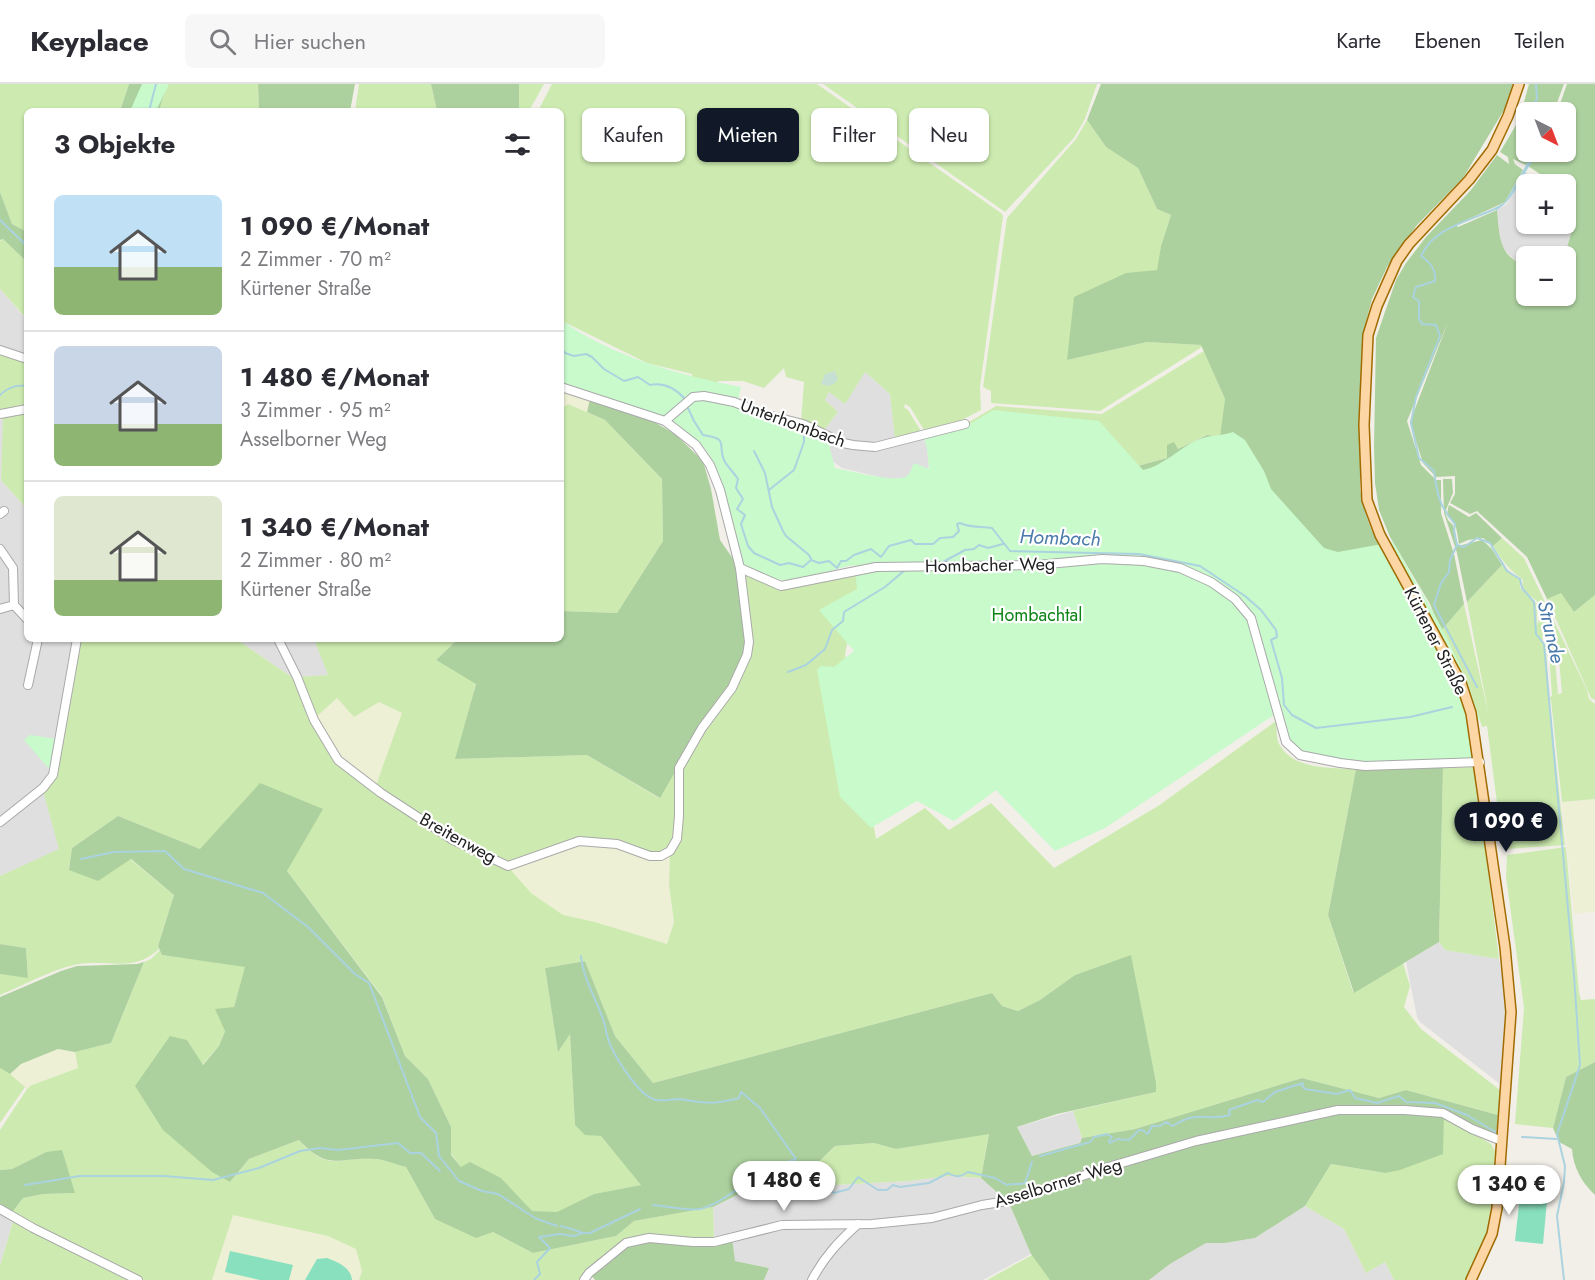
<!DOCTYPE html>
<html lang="de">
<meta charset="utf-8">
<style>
body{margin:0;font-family:Jost,sans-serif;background:#f7f7f7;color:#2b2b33;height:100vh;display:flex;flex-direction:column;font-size:22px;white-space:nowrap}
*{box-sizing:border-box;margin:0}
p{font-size:20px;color:#7c7c81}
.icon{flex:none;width:33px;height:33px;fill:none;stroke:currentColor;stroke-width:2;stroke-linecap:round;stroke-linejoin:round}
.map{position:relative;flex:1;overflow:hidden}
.side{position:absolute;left:24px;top:24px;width:540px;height:534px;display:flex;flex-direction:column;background:#fff;border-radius:9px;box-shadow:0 2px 4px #0004}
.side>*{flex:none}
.guide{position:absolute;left:582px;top:24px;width:570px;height:54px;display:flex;gap:12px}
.needle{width:39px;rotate:138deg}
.fabs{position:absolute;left:1516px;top:18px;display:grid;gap:12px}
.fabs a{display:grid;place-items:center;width:60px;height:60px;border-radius:9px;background:#fff;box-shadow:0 2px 4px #0004;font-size:30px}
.price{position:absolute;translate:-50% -51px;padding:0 14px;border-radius:21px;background:#fff;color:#222;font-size:20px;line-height:39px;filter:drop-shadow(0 2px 3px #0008)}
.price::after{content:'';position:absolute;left:50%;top:36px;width:18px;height:14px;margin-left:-9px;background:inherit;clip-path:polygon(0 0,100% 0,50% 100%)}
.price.selected{background:#111827;color:#fff}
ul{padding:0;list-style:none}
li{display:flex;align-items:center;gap:18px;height:150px;padding:0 30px}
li+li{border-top:2px solid #e1e1e2}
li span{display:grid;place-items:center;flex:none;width:168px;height:120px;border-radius:9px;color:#555}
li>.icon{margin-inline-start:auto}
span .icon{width:72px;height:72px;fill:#fffc;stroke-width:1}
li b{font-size:26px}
h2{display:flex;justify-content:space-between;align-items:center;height:72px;padding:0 30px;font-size:26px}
.chip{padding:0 21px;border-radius:9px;background:#fff;box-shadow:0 2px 4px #0004;font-size:21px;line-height:54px}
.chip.selected{background:#111827;color:#fff}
header{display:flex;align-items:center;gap:36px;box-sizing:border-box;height:84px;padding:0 30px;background:#fff;border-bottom:2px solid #e1e1e2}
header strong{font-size:28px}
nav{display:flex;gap:33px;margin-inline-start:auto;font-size:21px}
.search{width:420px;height:54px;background:#f7f7f7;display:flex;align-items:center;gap:15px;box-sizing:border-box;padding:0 21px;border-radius:9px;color:#7c7c81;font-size:22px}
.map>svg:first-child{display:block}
.residential{fill:#e0dfdf}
.farmland{fill:#eef0d5}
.grass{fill:#cdebb0;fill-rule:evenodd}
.forest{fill:#add19e}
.wetland{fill:#c6e0d4}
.park{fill:#c8facc}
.pitch{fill:#88e0be}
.water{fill:#aad3df}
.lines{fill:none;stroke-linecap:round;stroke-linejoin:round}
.stream{stroke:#aad3df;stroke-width:2}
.minor-casing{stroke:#a9a9a9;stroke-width:10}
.major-casing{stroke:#a06b00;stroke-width:12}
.minor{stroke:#fff;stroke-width:8}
.major{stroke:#fcd6a4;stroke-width:9}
.labels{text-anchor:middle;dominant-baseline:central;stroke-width:4.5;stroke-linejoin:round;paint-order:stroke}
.street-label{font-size:18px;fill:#222;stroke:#fff}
.park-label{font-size:18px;fill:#0c8416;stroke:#fff}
.water-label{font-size:20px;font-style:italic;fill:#4a7aab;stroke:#fff}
</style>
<header>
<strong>Keyplace</strong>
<div class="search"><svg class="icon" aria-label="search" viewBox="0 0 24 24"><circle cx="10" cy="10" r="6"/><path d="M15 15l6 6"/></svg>Hier suchen</div>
<nav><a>Karte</a><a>Ebenen</a><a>Teilen</a></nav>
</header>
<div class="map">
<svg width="1595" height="1196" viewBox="0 0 1595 1196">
<rect width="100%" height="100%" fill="#f2efe9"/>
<g class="residential">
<path d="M1525,88L1542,100H1527V140H1566V130L1575,137L1567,163L1555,172H1527V183L1517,179L1501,162L1497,126L1507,120Z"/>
<path d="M0,205L27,236V273L0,267Z"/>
<path d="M865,288L890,310L895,355L885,359L861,362L824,346L838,328L825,316L829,308L858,298Z"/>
<path d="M4,335L1,396L27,425V555H75L51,690L42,702L60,766L0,792V336Z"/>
<path d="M923,353L927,363L929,383L910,396L878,403L880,393L842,384L824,371L831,355L844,363L869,367Z"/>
<path d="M236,555H314L329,591L293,594Z"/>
<path d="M1439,858L1445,866L1499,875L1504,903L1505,930L1500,1000L1420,938L1417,933L1406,878Z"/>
<path d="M1073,1027L1082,1054L1080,1059L1032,1072L1017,1043Z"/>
<path d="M806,1090L836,1101L909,1097L949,1092L981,1094L1009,1119L1031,1170L983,1196H764L769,1184L735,1177L714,1156L713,1123L769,1095Z"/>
<path d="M1305,1122L1344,1145L1366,1189L1385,1178L1394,1196H1149L1170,1180L1206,1159H1225L1255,1154Z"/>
<path d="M0,1126L14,1134L0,1182Z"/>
</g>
<g class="farmland">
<path d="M561,304L590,315L587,328L568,320L561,325Z"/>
<path d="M337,614L379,618L403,629L375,704L339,676L315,634Z"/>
<path d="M1595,715V828L1574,830L1562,718Z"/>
<path d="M579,758L670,768L669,801L674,838L667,860L595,838L563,831L531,809L509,784Z"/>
<path d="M58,965L75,968L78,984L32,1001L28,1006L10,990L21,980Z"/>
<path d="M233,1130L328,1152L357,1165L362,1187L359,1196H212Z"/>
</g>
<g class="grass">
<path d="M0,0H129L120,27H27V148L12,140L0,108Z"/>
<path d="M167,0H258L259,27H159Z"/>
<path d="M359,0H431L437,27H355Z"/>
<path d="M519,0H544L529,27H519Z"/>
<path d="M552,0H817L1001,129L1003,132L980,303L981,326L956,339L928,349L924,346L910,323L905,320L904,323L908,326L921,347L919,351L895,356L890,310L865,288L845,320L829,308L825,316L838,328L824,346L801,337L804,298L786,293L784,284L764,304L743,297H718L713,311L693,308L692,290L647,279L562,237L561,27H538Z"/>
<path d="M823,0H1097L1085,35L1074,54L1005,128Z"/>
<path d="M1087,36L1106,63L1138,84L1157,125L1171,131L1161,162L1158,186L1126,190L1067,276L1147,258L1201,261L1202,263L1100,327L991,319V307L983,303L1007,134L1076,55Z"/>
<path d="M3,155L27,178V235L0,205V157Z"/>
<path d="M0,267L27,278V323L0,327Z"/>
<path d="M1204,267L1225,315L1221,353L1206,351L1178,365L1174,359L1167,374L1116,388L982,341L966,340L996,322L1102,330Z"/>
<path d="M568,320L605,336L662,395L663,457L617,529L561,527V325Z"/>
<path d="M27,328V425L1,396L3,332Z"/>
<path d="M1502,454L1524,474L1587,606L1589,615L1595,620V715L1562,718L1551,616L1549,615L1565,761L1506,765L1502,757L1487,642L1482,643L1471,609L1441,547L1464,520L1489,633L1467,518L1502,481L1521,497L1520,504L1537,520V541L1540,533L1539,519L1522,505L1523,496C1508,484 1503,478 1493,462ZM1543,551L1559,576L1562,609L1558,610L1555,576L1549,567L1552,612L1549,614L1546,562L1542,557Z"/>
<path d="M742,485L779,506L856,490L858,508L845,570L876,755L925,724L949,746L991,719L1054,784L1158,722L1276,637C1277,643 1276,654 1279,660C1293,686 1331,684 1356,685L1328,831L1353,908L1403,879L1410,902L1404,923L1421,945L1500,1006L1498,1031L1406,1006L1379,1014L1302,994L1135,1045L1082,1054L1073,1027L1156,1008V998L1130,872L1075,891L1040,916L1018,927L1002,922L992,909L653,999L615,952L585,877L545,884L558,967L570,949L575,1041L585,1050L601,1052L642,1101L594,1110L557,1129L531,1127L501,1094L461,1083L451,1070V1043L428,995L405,972L382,912L287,787L200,765L118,732L72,764L69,785L98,796L130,775L174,811L158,862L159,865C133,890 105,874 74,881C49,887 24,901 0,911V890L28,893L26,864L0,860V792L59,765L43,707L49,700L79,555H236L293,594H296L337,678L453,757L509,784L531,809L563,831L595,838L667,860L674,838L669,801L670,768L678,755L681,684Z"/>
<path d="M1561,508L1574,528L1595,511V616L1591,614L1547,515Z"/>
<path d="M314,555H458L436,576L476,599L456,675L587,671L659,714L677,683L676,755L670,766L661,771L579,756L510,781L454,754L375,704L402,629L379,618L354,633L337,614L315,634L298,593L328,591Z"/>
<path d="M1475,683L1499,875L1445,866L1439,858L1443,684Z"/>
<path d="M1566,763L1579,909L1581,916L1595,915V978L1566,993L1553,1044L1515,1040L1524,924L1506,793L1507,771Z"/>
<path d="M160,866L162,871L246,882L234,923L219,962L202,981L187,956L230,1098L249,1075L299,1056C329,1089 338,1073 374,1075C384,1075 396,1081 406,1083L435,1135L493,1148L533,1169L616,1152L634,1137L713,1123L714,1156L650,1153L582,1196H359L362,1187L356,1165L328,1152L233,1131L212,1196H141L11,1130L23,1114L43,1110L75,1109L46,1068L12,1085L0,1086V1046L27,1005L32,1001L78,984L75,968L111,959L144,878L151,875Z"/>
<path d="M0,984L10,990L25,1003L0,1039Z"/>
<path d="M1444,1030L1491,1060L1495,1067L1491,1122L1486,1150L1466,1196H1394L1385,1178L1366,1189L1344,1145L1305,1122L1331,1080L1385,1089Z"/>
<path d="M989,1049L981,1094L949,1092L909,1097L836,1101L806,1090L835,1062L874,1059L896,1065Z"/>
<path d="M14,1134L135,1196H0V1182Z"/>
<path d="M1032,1171L1051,1196H987Z"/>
</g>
<g class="forest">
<path d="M129,0H167L159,27H120Z"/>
<path d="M258,0H355L350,27H259Z"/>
<path d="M431,0H519V27H437Z"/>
<path d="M1101,0H1513L1507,21L1463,94L1417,141L1387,183L1372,215L1362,253L1360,406L1366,431L1372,447L1404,504L1116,388L1167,374V361L1174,358L1178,365L1207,351L1220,353L1225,315L1201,261L1147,258L1067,276L1074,213L1126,189L1157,186L1161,162L1171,131L1157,125L1138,84L1106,63L1087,36Z"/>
<path d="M1529,0H1564L1555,24V28H1527V68H1536L1526,81L1513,75L1515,80L1523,86L1505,118L1456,141L1458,143L1497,126C1500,154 1498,171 1527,183V212H1566V172H1555L1567,163L1575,137L1566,130V100H1546L1540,90L1528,82L1533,74L1537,75L1541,68H1566V28H1560V20L1567,0H1595V511L1574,528L1561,509L1547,515L1527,473L1477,427L1470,430L1450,419L1455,410V392L1436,393L1423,379L1410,338L1448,238L1407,337L1421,381L1436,396H1441V429L1454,470L1464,520L1441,547L1430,520L1390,453L1379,426L1375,399L1374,363L1376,254L1396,196L1406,179L1426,153L1471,106L1497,71L1509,80L1508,73L1500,68L1519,36Z"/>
<path d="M0,108L12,140L27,148V178L3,155L0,156Z"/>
<path d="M590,315L642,331L675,350L703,377L711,405L720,456L738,482L747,543L745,570L731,603L701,643L660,714L587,671L455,675L476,600L436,576L458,555H561V527L617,529L663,457L662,395L605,336L587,328Z"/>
<path d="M1443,395H1452L1453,409L1445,428L1448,436L1453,441L1458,462L1482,456L1492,465L1502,481L1467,518L1457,469L1444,429Z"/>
<path d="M1449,421L1469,433L1476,429L1502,454L1493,462L1483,454L1468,456L1459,460C1458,454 1457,444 1454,439C1450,431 1445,434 1449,421Z"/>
<path d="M1392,683L1443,684L1439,858L1354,909L1328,831L1356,685Z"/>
<path d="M260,699L323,725L287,787L382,913L405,972L428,995L451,1043V1071L461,1083L470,1078L501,1094L532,1127L557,1128L594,1110L641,1101L601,1052L585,1051L575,1041L570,950L558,968L545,884L585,877L615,952L653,999L992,909L1002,922L1018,927L1040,916L1075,891L1131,871L1156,998V1008L1057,1030L1017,1043L1032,1072L1080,1059L1082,1054L1135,1045L1302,994L1379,1014L1406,1006L1498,1031L1496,1052L1444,1028L1443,1070L1400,1086L1385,1089L1331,1080L1305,1122L1255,1154L1225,1159H1206L1170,1180L1149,1196H1050L1031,1170L1009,1119L981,1094L989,1050L896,1065L874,1059L835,1062L806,1090L769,1095L713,1123L634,1137L616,1152L533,1169L493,1148L476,1154L435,1135L406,1083C396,1081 384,1075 374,1075C338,1073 329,1088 299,1056L249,1075L230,1098L212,1088L163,1046L135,1002L170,952L187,956L203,981L219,962L225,947L215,925L234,923L245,883L162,871L158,862L174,811L131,775L98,797L69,786L72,764L118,732L200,765Z"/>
<path d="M0,860L26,864L28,894L0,890Z"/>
<path d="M144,878L111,959L75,968L58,965L21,980L10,990L0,984V913L61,887L77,882L137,880Z"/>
<path d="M1595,978V1111C1582,1099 1573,1083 1572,1065L1559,1058L1553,1044L1566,993Z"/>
<path d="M62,1066L75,1109L43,1110L23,1114L11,1130L0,1121V1086L12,1085L46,1068Z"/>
<path d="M732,1155L735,1177L769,1184L764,1196H595L590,1190L626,1160L649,1156Z"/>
</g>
<path class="wetland" d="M835,287L838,295L834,300L828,302L821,300L825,290Z"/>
<g class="park">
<path d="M142,0H169L156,27H130Z"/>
<path d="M561,236C610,272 682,292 741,303L737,320L762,333L788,342L807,341L830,353V365L835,384C849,386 899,401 908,391C911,388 912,383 914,379L929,385L927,364L923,351L963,344L993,326L1099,337L1143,386C1163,382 1178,365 1197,356C1208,351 1222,352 1233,348L1245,356L1264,387L1271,405L1324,464L1338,468L1393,458C1425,515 1462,571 1480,636L1468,640L1474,673L1468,675C1432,676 1318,687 1294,661C1285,652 1283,639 1280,627L1105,744L1055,767L996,706L954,737L917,717L871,744L840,713L817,586L821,582L834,583L854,567L819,526L857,505L855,481C833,484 804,498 783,496C770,495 750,489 742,477C738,473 737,462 736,455C728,424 723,382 699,358C668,328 602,313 561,298Z"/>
<path d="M30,651L57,655L50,686L24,656Z"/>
</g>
<g class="pitch">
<path d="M1521,1103L1548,1106L1543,1160L1515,1157Z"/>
<path d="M230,1167L293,1181L289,1196H260L225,1188Z"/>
<path d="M327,1174C338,1178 351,1184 352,1196H305L317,1175Z"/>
</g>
<path class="water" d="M1536,68H1541C1523,84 1518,113 1497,126L1493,125L1505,118L1530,74Z"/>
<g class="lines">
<g class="stream">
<path d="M149,27L156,0"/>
<path d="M1529,28L1537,15L1536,0"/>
<path d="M1527,35V46"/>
<path d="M1497,124C1470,137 1434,143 1421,172C1430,178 1436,185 1435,197L1416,203L1413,213L1419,217V235L1422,240L1436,241L1440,252L1416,313L1411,339L1419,374L1434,387C1437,410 1439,422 1455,440L1454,446L1457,461L1464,463L1477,454L1490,459L1507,487L1520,495L1522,504L1534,518L1536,550L1544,560L1574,891L1580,981L1557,1050L1565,1082L1564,1098L1557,1132L1564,1196"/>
<path d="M0,136L27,162"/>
<path d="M561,263L565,269L574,272L586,270L592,273L604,285L624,297L638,293L650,301C664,298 676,305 685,315"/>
<path d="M0,311C9,303 15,301 27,302"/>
<path d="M687,322L694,337L703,351C731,355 716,361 725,378C729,384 734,389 738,395L736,404L743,415L737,425L745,431L741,440L748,462L754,469L780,481L789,479L803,483L811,476L819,479L829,477L837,484L841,477H846L854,471L871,465L881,473L889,462L911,456L915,460H933L940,454L953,453L959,447L957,440L960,439C970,444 981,442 992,444L1010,467L1139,470L1200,482L1245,512L1261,526L1276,546L1277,553L1271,556L1282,594L1284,621L1292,631L1316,644L1410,633L1452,623"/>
<path d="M754,367L765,389L772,423L783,447L786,452L809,471L811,475"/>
<path d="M769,406L794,386L804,358V348"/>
<path d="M1457,461L1450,476L1449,488L1441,499L1434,521L1477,603"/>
<path d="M943,478L965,466L974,465L979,461L988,464L1003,460"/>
<path d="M788,588L806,581L825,565L832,546L843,537L844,528L885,503L905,486"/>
<path d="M81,775L114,768L165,767L184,785L263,809L308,843L355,890L369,899L420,1033L436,1049L439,1072L459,1097L482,1107L498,1110L535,1134L557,1142"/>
<path d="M581,872C583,895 597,916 604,938C606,942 605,947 607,951C611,968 638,1012 656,1016C664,1017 672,1015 680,1015C705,1019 713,1021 739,1014L741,1008L760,1024L796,1075L775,1082L770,1090L771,1098"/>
<path d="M1522,1053L1556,1055"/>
<path d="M1040,1072L1090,1058L1094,1053L1107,1050L1112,1053L1109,1057L1110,1059L1117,1055L1129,1056L1139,1046H1142L1148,1050L1152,1042H1160L1166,1038L1173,1042C1198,1025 1207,1038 1230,1031L1229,1026L1257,1016L1263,1018L1275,1008L1303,999L1302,1002L1305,1005L1337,1010L1350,1006L1355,1014L1377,1019L1399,1012L1406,1018L1435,1019L1467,1031L1497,1049"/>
<path d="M25,1101L80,1092H164L213,1096L259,1084L300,1067L320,1064L338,1066L398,1059L410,1069H421L440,1087"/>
<path d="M653,1121C667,1122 687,1127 700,1125C719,1122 745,1096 763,1092L781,1104L785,1103L788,1095L807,1096L818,1099L834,1109L849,1105L858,1093L878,1106H887L893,1101L900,1103L929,1099L948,1089C957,1094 960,1093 968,1088L995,1094L1007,1101C1013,1099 1020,1101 1025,1099L1032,1078"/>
<path d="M561,1142L581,1148"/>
<path d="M534,1196L540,1190L537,1178L550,1164L539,1153L560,1150L574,1152L582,1149H590L640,1125"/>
</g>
<defs>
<g id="minor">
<path d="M0,266L27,275"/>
<path d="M0,330L27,325"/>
<path d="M665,337L693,313L704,312L734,318L764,330L803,340L843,359L853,361L875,363L965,340"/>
<path d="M0,430L4,427"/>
<path d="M0,465L13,484L14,521L27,535"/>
<path d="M740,484L781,502L876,483L1037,481L1102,475L1144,477L1180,484L1211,498L1235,515L1251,534L1286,658L1300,671L1340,679L1365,682L1480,678"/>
<path d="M0,525L14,521"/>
<path d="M278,555L297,593L314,636L338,676L381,709L453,756L508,782L579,757L617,760L650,772H661L670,767L677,755L679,732V684L702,644L732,604L747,571L749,558L740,484L720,406L710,381L696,361L665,337L561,303"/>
<path d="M28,601L38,555"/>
<path d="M0,738L43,704L53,691L77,555"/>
<path d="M0,1125L33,1144L138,1196"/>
<path d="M584,1196L589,1189L626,1159L649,1154L693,1158H714L782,1141L872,1140L932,1134L982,1121L1013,1116L1105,1084L1196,1057L1338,1026H1405L1443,1029L1472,1045L1502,1057"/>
<path d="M812,1196C824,1173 839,1157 858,1140"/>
</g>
<path id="major" d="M1471,1196L1492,1150L1497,1124L1511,928L1505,863L1471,629L1461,599L1380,451L1367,416L1364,341L1368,251L1377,222L1397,177L1409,160L1469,96L1492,66L1508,32L1519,0"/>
</defs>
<use href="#minor" class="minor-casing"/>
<use href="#major" class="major-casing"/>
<use href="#minor" class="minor"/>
<use href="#major" class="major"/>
</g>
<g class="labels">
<g class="street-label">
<text transform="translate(793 339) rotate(20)">Unterhombach</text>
<text transform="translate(990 481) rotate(-1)">Hombacher Weg</text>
<text transform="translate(1436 557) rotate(63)">Kürtener Straße</text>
<text transform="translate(458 754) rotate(29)">Breitenweg</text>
<text transform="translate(1058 1099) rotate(-17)">Asselborner Weg</text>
</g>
<g class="park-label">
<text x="1037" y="531">Hombachtal</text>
</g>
<g class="water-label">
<text transform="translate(1060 454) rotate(2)">Hombach</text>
<text transform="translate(1551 548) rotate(77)">Strunde</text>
</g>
</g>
</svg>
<div class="fabs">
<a><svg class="needle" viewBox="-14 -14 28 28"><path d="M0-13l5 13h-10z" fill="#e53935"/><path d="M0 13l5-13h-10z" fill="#7c7c81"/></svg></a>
<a>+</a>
<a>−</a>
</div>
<b class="price selected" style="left:1506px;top:769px">1 090 €</b>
<b class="price" style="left:784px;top:1128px">1 480 €</b>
<b class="price" style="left:1509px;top:1132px">1 340 €</b>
<div class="guide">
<a class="chip">Kaufen</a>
<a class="chip selected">Mieten</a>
<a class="chip">Filter</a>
<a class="chip">Neu</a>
</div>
<section class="side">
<h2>3 Objekte<svg class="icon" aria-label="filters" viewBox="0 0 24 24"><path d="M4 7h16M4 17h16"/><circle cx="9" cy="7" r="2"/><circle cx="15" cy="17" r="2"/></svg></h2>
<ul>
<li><span style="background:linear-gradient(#bfe0f5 60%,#8fb573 0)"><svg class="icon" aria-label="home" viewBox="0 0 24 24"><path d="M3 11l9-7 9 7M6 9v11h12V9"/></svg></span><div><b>1 090 €/Monat</b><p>2 Zimmer · 70 m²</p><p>Kürtener Straße</p></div></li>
<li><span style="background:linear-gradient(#c9d6e8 65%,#8fb573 0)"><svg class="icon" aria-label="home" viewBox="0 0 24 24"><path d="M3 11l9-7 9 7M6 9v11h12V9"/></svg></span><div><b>1 480 €/Monat</b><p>3 Zimmer · 95 m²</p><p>Asselborner Weg</p></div></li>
<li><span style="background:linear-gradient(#dfe7d0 70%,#8fb573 0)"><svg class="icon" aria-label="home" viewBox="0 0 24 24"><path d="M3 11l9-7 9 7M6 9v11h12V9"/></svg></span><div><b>1 340 €/Monat</b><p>2 Zimmer · 80 m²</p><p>Kürtener Straße</p></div></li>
</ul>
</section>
</div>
